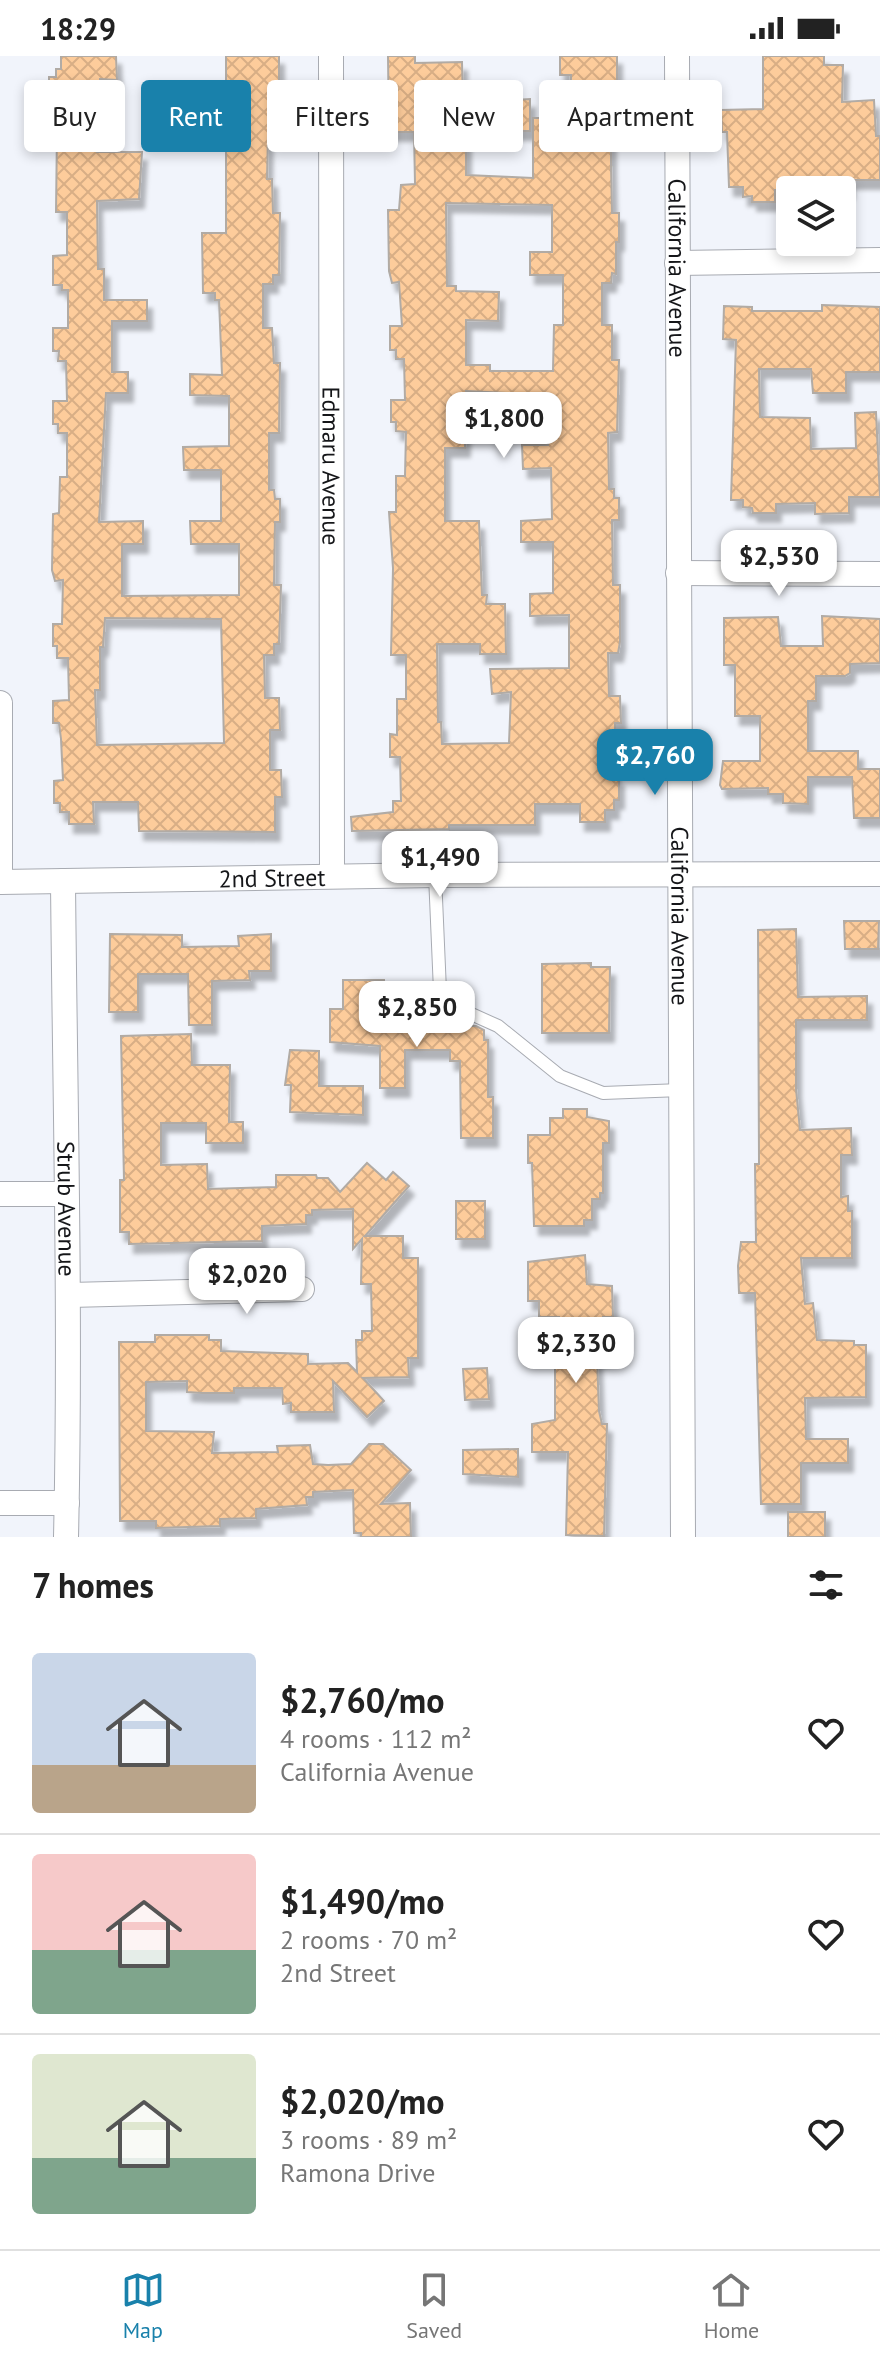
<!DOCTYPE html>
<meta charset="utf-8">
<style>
body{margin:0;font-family:"PT Sans",sans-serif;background:#f2f2f2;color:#222;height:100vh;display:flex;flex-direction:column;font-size:30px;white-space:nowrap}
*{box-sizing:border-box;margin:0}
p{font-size:26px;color:#767676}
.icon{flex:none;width:44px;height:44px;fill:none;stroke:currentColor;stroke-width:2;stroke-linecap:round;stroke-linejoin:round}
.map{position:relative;height:1481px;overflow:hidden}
.drawer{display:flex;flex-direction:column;background:#fff;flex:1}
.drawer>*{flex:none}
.hud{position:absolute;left:24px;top:24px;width:832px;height:72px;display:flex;gap:16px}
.tools{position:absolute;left:776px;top:120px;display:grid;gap:16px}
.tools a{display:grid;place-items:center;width:80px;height:80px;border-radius:8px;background:#fff;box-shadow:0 4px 12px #0003;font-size:40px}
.price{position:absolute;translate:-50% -68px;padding:0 18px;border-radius:16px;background:#fff;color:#222;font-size:26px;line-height:52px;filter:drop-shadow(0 2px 4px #0008)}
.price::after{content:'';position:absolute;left:50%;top:48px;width:24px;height:18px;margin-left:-12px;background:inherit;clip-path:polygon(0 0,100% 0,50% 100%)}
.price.active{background:#1981ab;color:#fff}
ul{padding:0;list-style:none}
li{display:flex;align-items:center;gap:24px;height:200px;padding:0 32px}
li+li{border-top:2px solid #e0e0e0}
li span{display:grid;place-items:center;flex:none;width:224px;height:160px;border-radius:8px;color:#555}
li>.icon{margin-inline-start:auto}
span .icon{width:96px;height:96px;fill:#fffc;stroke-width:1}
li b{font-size:34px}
h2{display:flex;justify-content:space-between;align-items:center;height:96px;padding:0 32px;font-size:34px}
.chip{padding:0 28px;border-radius:8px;background:#fff;box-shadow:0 4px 12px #0003;font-size:28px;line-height:72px}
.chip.active{background:#1981ab;color:#fff}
.status{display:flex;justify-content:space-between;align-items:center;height:56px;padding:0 40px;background:#fff;direction:ltr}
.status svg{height:22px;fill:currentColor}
.dock{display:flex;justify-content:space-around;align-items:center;height:112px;border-top:2px solid #e0e0e0;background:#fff;font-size:22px;color:#767676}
.dock a{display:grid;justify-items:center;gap:4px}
.dock .active{color:#1981ab}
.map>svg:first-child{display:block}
.building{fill:url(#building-cross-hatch);stroke:#b1aba5;stroke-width:2;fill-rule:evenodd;filter:url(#shadow)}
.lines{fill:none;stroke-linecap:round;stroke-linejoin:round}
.lane-casing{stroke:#a8abb2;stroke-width:14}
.street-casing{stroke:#a8abb2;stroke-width:26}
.lane{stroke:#fff;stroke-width:12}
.street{stroke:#fff;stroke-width:24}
.labels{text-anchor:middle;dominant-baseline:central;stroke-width:8;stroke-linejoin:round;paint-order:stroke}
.street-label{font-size:24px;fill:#151619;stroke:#f1f4fb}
</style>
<div class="status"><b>18:29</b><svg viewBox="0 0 49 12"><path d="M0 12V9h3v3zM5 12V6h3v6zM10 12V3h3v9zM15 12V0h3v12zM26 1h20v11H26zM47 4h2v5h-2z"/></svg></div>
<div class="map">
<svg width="880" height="1481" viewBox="0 0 880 1481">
<defs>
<pattern id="building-cross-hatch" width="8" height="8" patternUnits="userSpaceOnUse" patternTransform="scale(2)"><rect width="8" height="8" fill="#fdcc9b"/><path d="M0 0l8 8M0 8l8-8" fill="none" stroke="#d8ae85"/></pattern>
<filter id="shadow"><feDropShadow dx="5" dy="9" stdDeviation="2" flood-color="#0004"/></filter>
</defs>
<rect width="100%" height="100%" fill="#f1f4fb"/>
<g class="building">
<path d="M61,0H116L117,24L100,23L97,96H142L139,143L97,145L98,213H104V244H147V265H112V316H128V337H106L99,466L143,465V488H122V540L239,539V488H191L190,465H221V414H184L183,391L229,390V340L190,339V318L222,319L219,244H215V237H203L202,177H226V0H279V78H268L267,123H272L273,157H280L279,219H273V228H263V272H272L274,307H280L279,377H269V434H274L275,443H280V466H275L274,529H281L279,588H274V599H264L265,642H279L280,674H270V714H281L282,741H275V776L139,775L138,746H93L94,768H69V756H60V747H54V725L63,724L61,683L59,667H53V645L69,644L68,602H57V590H53V568H62L63,524L55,525L52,514L53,458L59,457L60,421H67V377H58V368H53V345H67L66,305H58L59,295H53V272H68V234H62V229H53V200L67,199V156H56L57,74H50L49,33V21H56V13H61ZM105,562L221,563L224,687L97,689L95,634H100V591H103Z"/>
<path d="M388,0H415V7L462,6L463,47L530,43V75H466V119L533,122V62H570L571,19H560V0H617V35H611V110L612,157H619V186H616V218L612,217L611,227H602V269H612V304H619L617,376L608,377L609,433H614V442H619V464H612L613,529H620V586L618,597H608L609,640H620L621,667H615V722L619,721V744H614V754H605V766H580V748H535V769H449V773L352,775L351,761L393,756V745H401L400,701H390V678L397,679V643H406V599H391L393,512L389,456H396V420H405L406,376L396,375V366H391V344H405L404,303H396V294H390V270H402L399,226L392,227L389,215L388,154H399L401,129L415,128L414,76H389ZM446,147L552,149V196H530V219H563V269H554L553,315H490V309H466V264L498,265L499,236L456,235V230H447ZM466,335L547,339L548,389H522L523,413L551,412L552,463L521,465V486H553V537L530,538V560L569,559V612L490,613L492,638L511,636L509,687L442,688L441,666H438L437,588H480V598H506L505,548H486L487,539H482L479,465H445V392H465Z"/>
<path d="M763,0H824V9H843L842,46L874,44L876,80H880V124H849V134H775V146H752V140L743,141V131H729L727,76H722L721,54L763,53Z"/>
<path d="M822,249L880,251V316H846V337H813L811,313H759L760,361L810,362L811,393L856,392L855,357L876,356L880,441H849V457L815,458V447L776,448V457H753L752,452L743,451V444H731L736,284L723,283L724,250L752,251V255H822Z"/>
<path d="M822,560L880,563V607L850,608V617L845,620H816V645H808V695H858V713H880V762H854L852,721H808V748L783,747V738H768V732L722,733L720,729L723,705H760V660H735V609H724V562L778,561L781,590H823Z"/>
<path d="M844,865H879L878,893H845Z"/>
<path d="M796,873L798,941L867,940V964H796V1033L800,1074L851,1072L852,1099H841V1141L848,1140V1155H852V1202H801L805,1248L813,1247L817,1284L854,1285V1289H866V1341L805,1342L806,1383H848V1407H801V1448H761L755,1237H739L738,1210L741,1186H756L755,1108H759L758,874Z"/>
<path d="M110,878L182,879V891L239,890L238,880L271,878V915H249L250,924L212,925V969H189L188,918H138V956H109Z"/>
<path d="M591,907V911H610L609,977H542V908Z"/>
<path d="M343,924H384V954H396V969L476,970L484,974V984H488V1041H493V1082H461L460,1005H450V994H405V1032H380V990L330,986V953H343Z"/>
<path d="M191,978L192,1009H230L229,1066H243V1087H206V1067H161V1109L207,1108L208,1133L276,1131V1119H316L317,1122H328L340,1136L367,1107L386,1124L393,1116L409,1130L365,1180H403V1202H418V1302H408L409,1321L363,1322L384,1345L367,1361L333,1325L334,1356H291V1347L283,1348L282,1332H234V1337H202L187,1336V1325L146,1326V1375L214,1376L212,1397L278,1396L277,1390L310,1389L313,1408L328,1409L351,1408L369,1388H383L411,1414L381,1448L410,1447L411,1481H361V1477H354L353,1434L313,1436V1441H306L307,1449L256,1453V1462L220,1463V1470L156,1472V1465H120L119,1286H155V1279H209V1284H221V1295L308,1298V1308L348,1307L357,1316L356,1284H362V1275H372L371,1228H361L362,1183L353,1193V1153L312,1154V1159H306V1168L262,1170V1185L129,1188V1176H120V1124H124L121,980Z"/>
<path d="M290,994L319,995V1030H363V1059L290,1056L291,1029H285Z"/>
<path d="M563,1053H587V1061L609,1065V1087H603V1137H600V1143H592V1164H584V1170H534L532,1107H528V1079H550V1062H563Z"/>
<rect x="456" y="1145" width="29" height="38"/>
<path d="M585,1199L587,1228L612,1230L613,1261H603L604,1302H597L599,1355L602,1368H607L604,1480L566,1479L568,1396H532V1368L555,1364V1299H560L559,1261H539V1245H528V1206Z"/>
<path d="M487,1312L489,1343L465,1344L463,1313Z"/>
<path d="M518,1393V1421L463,1418V1394Z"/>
<rect x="788" y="1456" width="37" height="25"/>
</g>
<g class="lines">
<defs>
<path id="lane" d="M435,819L440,935L449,948L498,970L560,1020L603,1037L681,1034"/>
<g id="street">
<path id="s1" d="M331,0L332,820"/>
<path id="s2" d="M677,0L683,1481"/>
<path d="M677,207L880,204"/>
<path d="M678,517L880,518"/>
<path d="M0,647V826"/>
<path id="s3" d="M63,825C65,1044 71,1262 66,1481"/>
<path id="s4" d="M0,826L435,819L880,818"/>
<path d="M0,1138H65"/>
<path d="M70,1239L302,1233"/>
<path d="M0,1447H67"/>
</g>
</defs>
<use href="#lane" class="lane-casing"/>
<use href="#street" class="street-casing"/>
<use href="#lane" class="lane"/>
<use href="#street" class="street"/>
</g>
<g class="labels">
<g class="street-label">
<text stroke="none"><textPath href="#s2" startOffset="212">California Avenue</textPath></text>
<text stroke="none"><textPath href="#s1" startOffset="410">Edmaru Avenue</textPath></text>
<text stroke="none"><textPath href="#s4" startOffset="272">2nd Street</textPath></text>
<text stroke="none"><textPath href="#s2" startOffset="860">California Avenue</textPath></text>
<text stroke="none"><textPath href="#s3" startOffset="328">Strub Avenue</textPath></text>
</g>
</g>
</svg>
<div class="tools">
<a><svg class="icon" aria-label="layers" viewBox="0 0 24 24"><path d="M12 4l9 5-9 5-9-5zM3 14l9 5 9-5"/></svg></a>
</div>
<b class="price" style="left:504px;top:404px">$1,800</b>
<b class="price" style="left:779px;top:542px">$2,530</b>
<b class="price active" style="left:655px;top:741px">$2,760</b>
<b class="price" style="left:440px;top:843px">$1,490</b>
<b class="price" style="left:417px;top:993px">$2,850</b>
<b class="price" style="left:247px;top:1260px">$2,020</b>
<b class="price" style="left:576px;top:1329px">$2,330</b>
<div class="hud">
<a class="chip">Buy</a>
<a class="chip active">Rent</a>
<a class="chip">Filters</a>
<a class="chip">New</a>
<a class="chip">Apartment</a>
</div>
</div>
<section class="drawer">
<h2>7 homes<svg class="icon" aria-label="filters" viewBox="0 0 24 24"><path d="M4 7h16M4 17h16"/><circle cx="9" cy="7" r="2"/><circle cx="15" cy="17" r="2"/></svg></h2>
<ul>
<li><span style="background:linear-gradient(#c9d6e8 70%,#b9a48a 0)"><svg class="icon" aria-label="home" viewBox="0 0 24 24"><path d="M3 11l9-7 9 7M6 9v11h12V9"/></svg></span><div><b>$2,760/mo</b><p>4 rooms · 112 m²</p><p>California Avenue</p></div><svg class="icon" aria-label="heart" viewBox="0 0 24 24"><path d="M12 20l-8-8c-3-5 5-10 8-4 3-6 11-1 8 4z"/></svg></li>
<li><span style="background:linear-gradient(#f6c9c9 60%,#7fa58c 0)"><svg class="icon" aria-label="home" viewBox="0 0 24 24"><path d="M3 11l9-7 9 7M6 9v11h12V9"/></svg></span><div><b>$1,490/mo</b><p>2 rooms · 70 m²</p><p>2nd Street</p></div><svg class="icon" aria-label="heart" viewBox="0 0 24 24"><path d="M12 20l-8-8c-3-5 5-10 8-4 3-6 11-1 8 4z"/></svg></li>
<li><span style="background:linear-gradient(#dfe7d0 65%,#7fa58c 0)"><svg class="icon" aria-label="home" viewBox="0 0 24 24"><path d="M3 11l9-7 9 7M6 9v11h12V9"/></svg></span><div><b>$2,020/mo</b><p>3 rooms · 89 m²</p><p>Ramona Drive</p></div><svg class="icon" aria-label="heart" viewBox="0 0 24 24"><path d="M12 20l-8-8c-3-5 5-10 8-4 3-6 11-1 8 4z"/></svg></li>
</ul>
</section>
<nav class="dock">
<a class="active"><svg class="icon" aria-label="map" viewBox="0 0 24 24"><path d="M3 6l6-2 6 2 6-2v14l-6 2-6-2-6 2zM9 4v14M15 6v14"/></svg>Map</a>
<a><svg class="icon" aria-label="saved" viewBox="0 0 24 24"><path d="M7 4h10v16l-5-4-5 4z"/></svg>Saved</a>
<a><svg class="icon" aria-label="home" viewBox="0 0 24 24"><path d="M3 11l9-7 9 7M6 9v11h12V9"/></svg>Home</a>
</nav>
